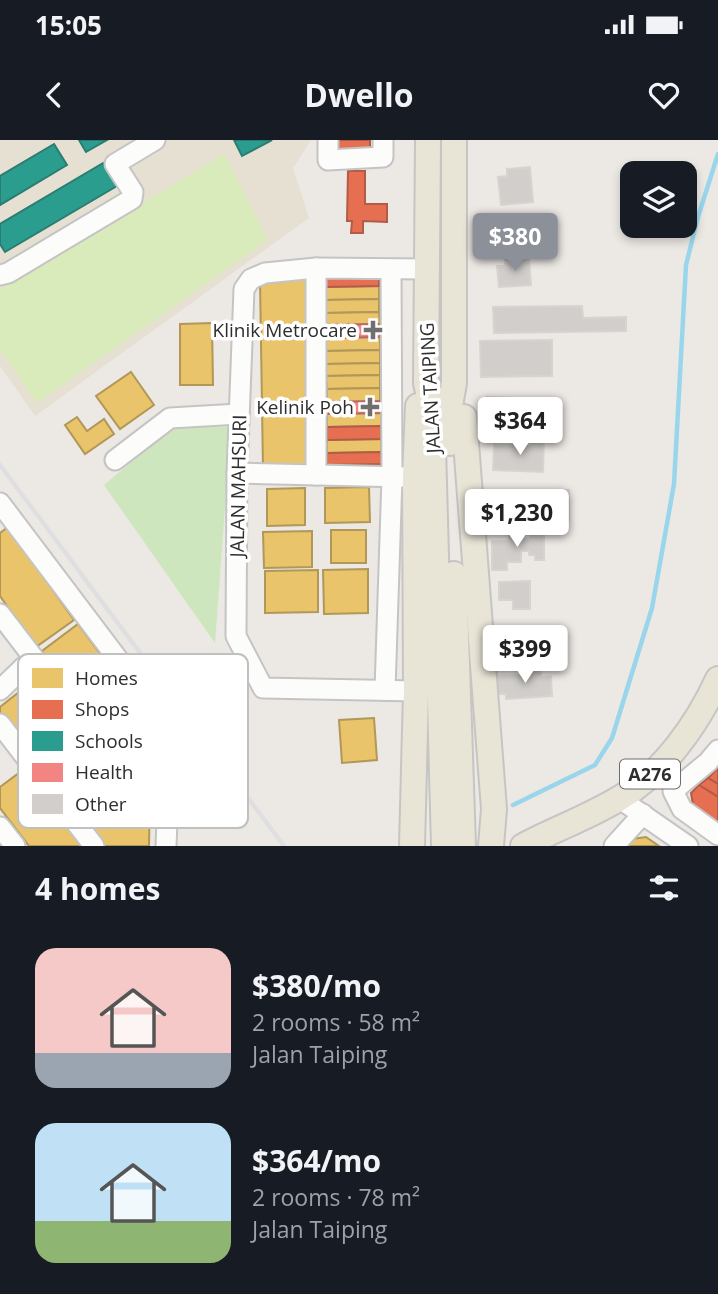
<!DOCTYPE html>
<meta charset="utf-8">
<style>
body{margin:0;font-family:"Open Sans",sans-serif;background:#20242c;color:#f1f3f6;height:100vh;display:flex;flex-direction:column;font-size:26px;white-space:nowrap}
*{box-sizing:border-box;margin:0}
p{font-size:23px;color:#9ea1a6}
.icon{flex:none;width:38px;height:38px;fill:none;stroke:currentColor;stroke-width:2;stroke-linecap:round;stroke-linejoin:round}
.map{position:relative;height:706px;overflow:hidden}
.side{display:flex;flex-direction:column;background:#171b24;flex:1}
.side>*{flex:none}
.controls{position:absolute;left:620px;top:21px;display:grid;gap:14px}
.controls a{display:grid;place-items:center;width:77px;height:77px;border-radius:14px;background:#171b24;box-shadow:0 4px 10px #0003;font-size:35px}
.price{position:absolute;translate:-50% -60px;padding:0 16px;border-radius:7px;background:#fff;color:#222;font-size:23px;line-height:46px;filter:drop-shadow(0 2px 4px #0008)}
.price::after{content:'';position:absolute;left:50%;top:42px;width:21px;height:16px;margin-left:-10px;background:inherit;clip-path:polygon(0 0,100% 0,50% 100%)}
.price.on{background:#8c9099;color:#fff}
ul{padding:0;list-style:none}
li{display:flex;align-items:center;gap:21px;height:175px;padding:0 35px}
li span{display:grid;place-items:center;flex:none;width:196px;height:140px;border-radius:21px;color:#555}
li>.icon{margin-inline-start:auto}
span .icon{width:84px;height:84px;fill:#fffc;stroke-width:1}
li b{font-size:30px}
h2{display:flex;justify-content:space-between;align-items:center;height:84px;padding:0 35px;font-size:30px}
.status{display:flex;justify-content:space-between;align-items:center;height:49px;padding:0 35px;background:#171b24;direction:ltr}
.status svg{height:19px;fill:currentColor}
header{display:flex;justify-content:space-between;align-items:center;height:91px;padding:0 35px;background:#171b24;font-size:32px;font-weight:700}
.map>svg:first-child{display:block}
.education{fill:#e6e0d3}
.green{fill:#cee6be}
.pitch{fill:#d9eabb}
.homes{fill:#e9c46a;stroke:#b19758;stroke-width:2}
.shops{fill:#e76f51;stroke:#b05c46;stroke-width:2}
.schools{fill:#2a9d8f;stroke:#2b7c72;stroke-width:2}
.health{fill:#f28482;stroke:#b76a69;stroke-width:2}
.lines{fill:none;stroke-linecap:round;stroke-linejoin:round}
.stream{stroke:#99d6ec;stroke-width:4.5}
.building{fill:#d1cecb;stroke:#d7d4d0;stroke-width:2}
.minor-casing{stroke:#c5c4c5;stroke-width:23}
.major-casing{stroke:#c6c5c4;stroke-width:28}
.minor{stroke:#fcfcfb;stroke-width:19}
.major{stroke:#e8e4d6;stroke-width:24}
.rail{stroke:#dfdfe1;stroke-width:4.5}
.poi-dot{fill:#706f6e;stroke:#fff;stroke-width:2.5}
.labels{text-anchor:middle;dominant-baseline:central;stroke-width:7;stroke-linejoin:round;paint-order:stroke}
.shield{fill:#fff;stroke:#6d6d6d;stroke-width:2}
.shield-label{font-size:18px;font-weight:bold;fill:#2e2e2e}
.poi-label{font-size:19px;fill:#2e2e2e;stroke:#fff;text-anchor:end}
.street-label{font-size:19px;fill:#2e2e2e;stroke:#fff}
.key{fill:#fff;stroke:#c0c0c0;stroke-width:2}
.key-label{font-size:19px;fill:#2e2e2e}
</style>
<div class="status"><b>15:05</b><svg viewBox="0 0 49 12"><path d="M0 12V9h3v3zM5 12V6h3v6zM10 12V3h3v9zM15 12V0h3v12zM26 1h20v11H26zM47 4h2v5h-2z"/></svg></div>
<header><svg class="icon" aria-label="back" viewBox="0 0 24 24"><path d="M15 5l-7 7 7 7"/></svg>Dwello<svg class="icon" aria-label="heart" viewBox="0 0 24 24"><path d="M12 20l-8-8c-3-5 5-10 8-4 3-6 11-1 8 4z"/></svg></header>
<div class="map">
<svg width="718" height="706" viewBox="0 0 718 706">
<rect width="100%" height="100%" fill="#ece8e4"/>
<path class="education" d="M0,0H311L293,28L309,78L35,276L0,226Z"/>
<path class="green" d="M175,286L231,287L215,503L104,345Z"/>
<path class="pitch" d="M224,14L268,100L37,263L0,210V149Z"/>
<g class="homes">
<path d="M310,139L312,329L263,330L260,140Z"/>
<path d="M379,146V159L325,160V147Z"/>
<path d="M379,159V172L325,173V160Z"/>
<path d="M379,172L380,184L326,185L325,173Z"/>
<path d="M212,183L213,245H180V184Z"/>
<path d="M380,197V210L326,211V198Z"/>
<path d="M380,210V223L326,224V211Z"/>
<path d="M380,223V235L326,236V224Z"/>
<path d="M131,232L154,265L120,289L96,256Z"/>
<path d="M380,235V248L327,249L326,236Z"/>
<path d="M380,248V261L327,262V249Z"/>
<path d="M381,273V286L327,287V274Z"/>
<path d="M77,277L87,291L104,279L114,294L85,314L65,285Z"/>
<path d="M381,299V312L327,313V300Z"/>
<path d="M369,347L370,382L325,383V348Z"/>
<path d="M305,348V385L267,386V349Z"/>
<path d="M8,387L74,480L36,507L0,456V393Z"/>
<rect x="331" y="390" width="35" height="33"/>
<path d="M312,391V427L264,428L263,392Z"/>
<path d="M368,429V473L324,474L323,430Z"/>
<path d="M318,430V472L265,473V431Z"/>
<path d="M78,484L155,588L119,615L42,511Z"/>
<path d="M33,541L115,646L117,648L140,647L150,657L149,706H102L0,574V567Z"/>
<path d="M374,578L377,620L342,623L339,580Z"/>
<path d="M27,627L86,706H29L0,668V647Z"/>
<path d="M646,697L659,706H629L627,704L632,699Z"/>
</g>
<g class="shops">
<path d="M337,0H370V15L337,14Z"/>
<path d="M348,31H365V64H387V82L363,81V93H351L352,81H347Z"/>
<path d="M379,133V146L325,147V134Z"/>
<path d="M381,286V299L327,300V287Z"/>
<path d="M381,312L382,324L327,325V313Z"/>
<path d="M717,629H718V644L708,638Z"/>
<path d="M708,638L718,644V657L699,645Z"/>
<path d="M699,645L718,657V683L693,665L691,653Z"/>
</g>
<g class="schools">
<path d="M79,0H107L86,12Z"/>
<path d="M234,0H272L242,16Z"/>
<path d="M54,4L67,25L0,65V36Z"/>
<path d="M103,23L117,46L5,112L0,104V84Z"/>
</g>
<g class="health">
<path d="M380,184V197L326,198V185Z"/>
<path d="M380,261L381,273L327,274V262Z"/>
</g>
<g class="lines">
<path class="stream" d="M513,665L595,625L612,598L652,468L674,344L686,125L698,77L718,14"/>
</g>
<g class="building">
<path d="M530,27L533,62L501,65L498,37L507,36V29Z"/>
<path d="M529,119L531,145L499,147L497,126H505V120Z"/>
<path d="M582,166L583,178L626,177V191L494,193L493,167Z"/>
<path d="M552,200V236L481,237L480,201Z"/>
<path d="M487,257L547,259L546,290L486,288Z"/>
<path d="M531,296H544L543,332L493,330L494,304L531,306Z"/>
<path d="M569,350V380L490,381V351Z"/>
<path d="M530,391H544V420H535V415H529V411H521V422H507V430H492V401H509V393H521V399H530Z"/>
<path d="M530,441V469H513V460H499V442Z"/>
<path d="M498,487H534V508H524V514H505V508H498Z"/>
<path d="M541,529V537L551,536L552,556L506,559V554H497L496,536L521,535V530Z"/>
</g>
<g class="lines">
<defs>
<g id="minor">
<path d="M328,0V20L383,17V0"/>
<path d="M316,128V335"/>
<path d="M0,135L8,133L132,59L133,52L115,24L155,0"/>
<path d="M115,320L170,278L239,274"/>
<path d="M237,333L404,337"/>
<path d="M0,363L176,596L178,611L155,638"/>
<path d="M0,474L115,624L126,633L155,638"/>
<path d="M0,550L33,518"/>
<path d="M385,550L392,337L391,129"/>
<path d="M416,551L263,548L236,496L237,333L244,149L251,139L265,133L316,128L427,129"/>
<path d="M0,584L94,706"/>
<path d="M718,610L708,622L673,651L682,669L718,695"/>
<path d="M155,638L164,646L168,657L166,706"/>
<path d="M620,659L688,706"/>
<path d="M0,687L15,706"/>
<path d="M614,706L643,674"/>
</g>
<g id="major">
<path d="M428,0L426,243L432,271L444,706"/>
<path d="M464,277L494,669L491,706"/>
<path d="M450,303L449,272L454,243V0"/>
<path d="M454,434L463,706"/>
<path d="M412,706L416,551L415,338L418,266"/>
<path d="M523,706C555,689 589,677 620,658C663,633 698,583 718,539"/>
</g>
</defs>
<use href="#minor" class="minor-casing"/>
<use href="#major" class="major-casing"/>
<use href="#minor" class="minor"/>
<use href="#major" class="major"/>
<path class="rail" d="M0,325L284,706"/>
</g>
<g class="poi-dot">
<path d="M369.5 179.5h7v7h7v7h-7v7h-7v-7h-7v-7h7z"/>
<path d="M366.5 256.5h7v7h7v7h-7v7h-7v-7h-7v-7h7z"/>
</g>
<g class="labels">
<rect class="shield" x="620" y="619.5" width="60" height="29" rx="5"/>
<g class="shield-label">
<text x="650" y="634">A276</text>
</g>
<g class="poi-label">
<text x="357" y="190">Klinik Metrocare</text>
<text x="354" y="267">Kelinik Poh</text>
</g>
<g class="street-label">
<text transform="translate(430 248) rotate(-93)">JALAN TAIPING</text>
<text transform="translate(238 346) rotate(-89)">JALAN MAHSURI</text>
</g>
</g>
<rect x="18" y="514" width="230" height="174" rx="10" class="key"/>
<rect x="32" y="528" width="31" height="20" fill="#e9c46a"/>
<rect x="32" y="560" width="31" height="19" fill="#e76f51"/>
<rect x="32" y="591" width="31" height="20" fill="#2a9d8f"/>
<rect x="32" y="623" width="31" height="19" fill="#f28482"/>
<rect x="32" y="654" width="31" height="20" fill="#d1cecb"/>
<g class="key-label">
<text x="75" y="545">Homes</text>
<text x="75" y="576">Shops</text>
<text x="75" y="608">Schools</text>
<text x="75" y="639">Health</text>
<text x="75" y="671">Other</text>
</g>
</svg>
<div class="controls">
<a><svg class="icon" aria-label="layers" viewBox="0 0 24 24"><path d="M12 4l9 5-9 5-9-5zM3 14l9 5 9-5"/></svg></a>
</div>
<b class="price on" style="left:515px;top:133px">$380</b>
<b class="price" style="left:520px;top:317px">$364</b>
<b class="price" style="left:517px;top:409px">$1,230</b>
<b class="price" style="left:525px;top:545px">$399</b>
</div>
<section class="side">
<h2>4 homes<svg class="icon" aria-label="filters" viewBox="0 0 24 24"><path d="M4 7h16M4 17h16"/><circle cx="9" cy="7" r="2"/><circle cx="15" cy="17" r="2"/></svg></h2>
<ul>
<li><span style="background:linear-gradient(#f6c9c9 75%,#9aa5b1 0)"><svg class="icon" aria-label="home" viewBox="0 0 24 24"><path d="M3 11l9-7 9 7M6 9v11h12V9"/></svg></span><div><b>$380/mo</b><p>2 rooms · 58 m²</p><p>Jalan Taiping</p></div></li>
<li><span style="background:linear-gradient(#bfe0f5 70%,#8fb573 0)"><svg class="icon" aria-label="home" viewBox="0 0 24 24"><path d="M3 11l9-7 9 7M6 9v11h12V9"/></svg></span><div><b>$364/mo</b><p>2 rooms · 78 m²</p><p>Jalan Taiping</p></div></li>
</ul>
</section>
